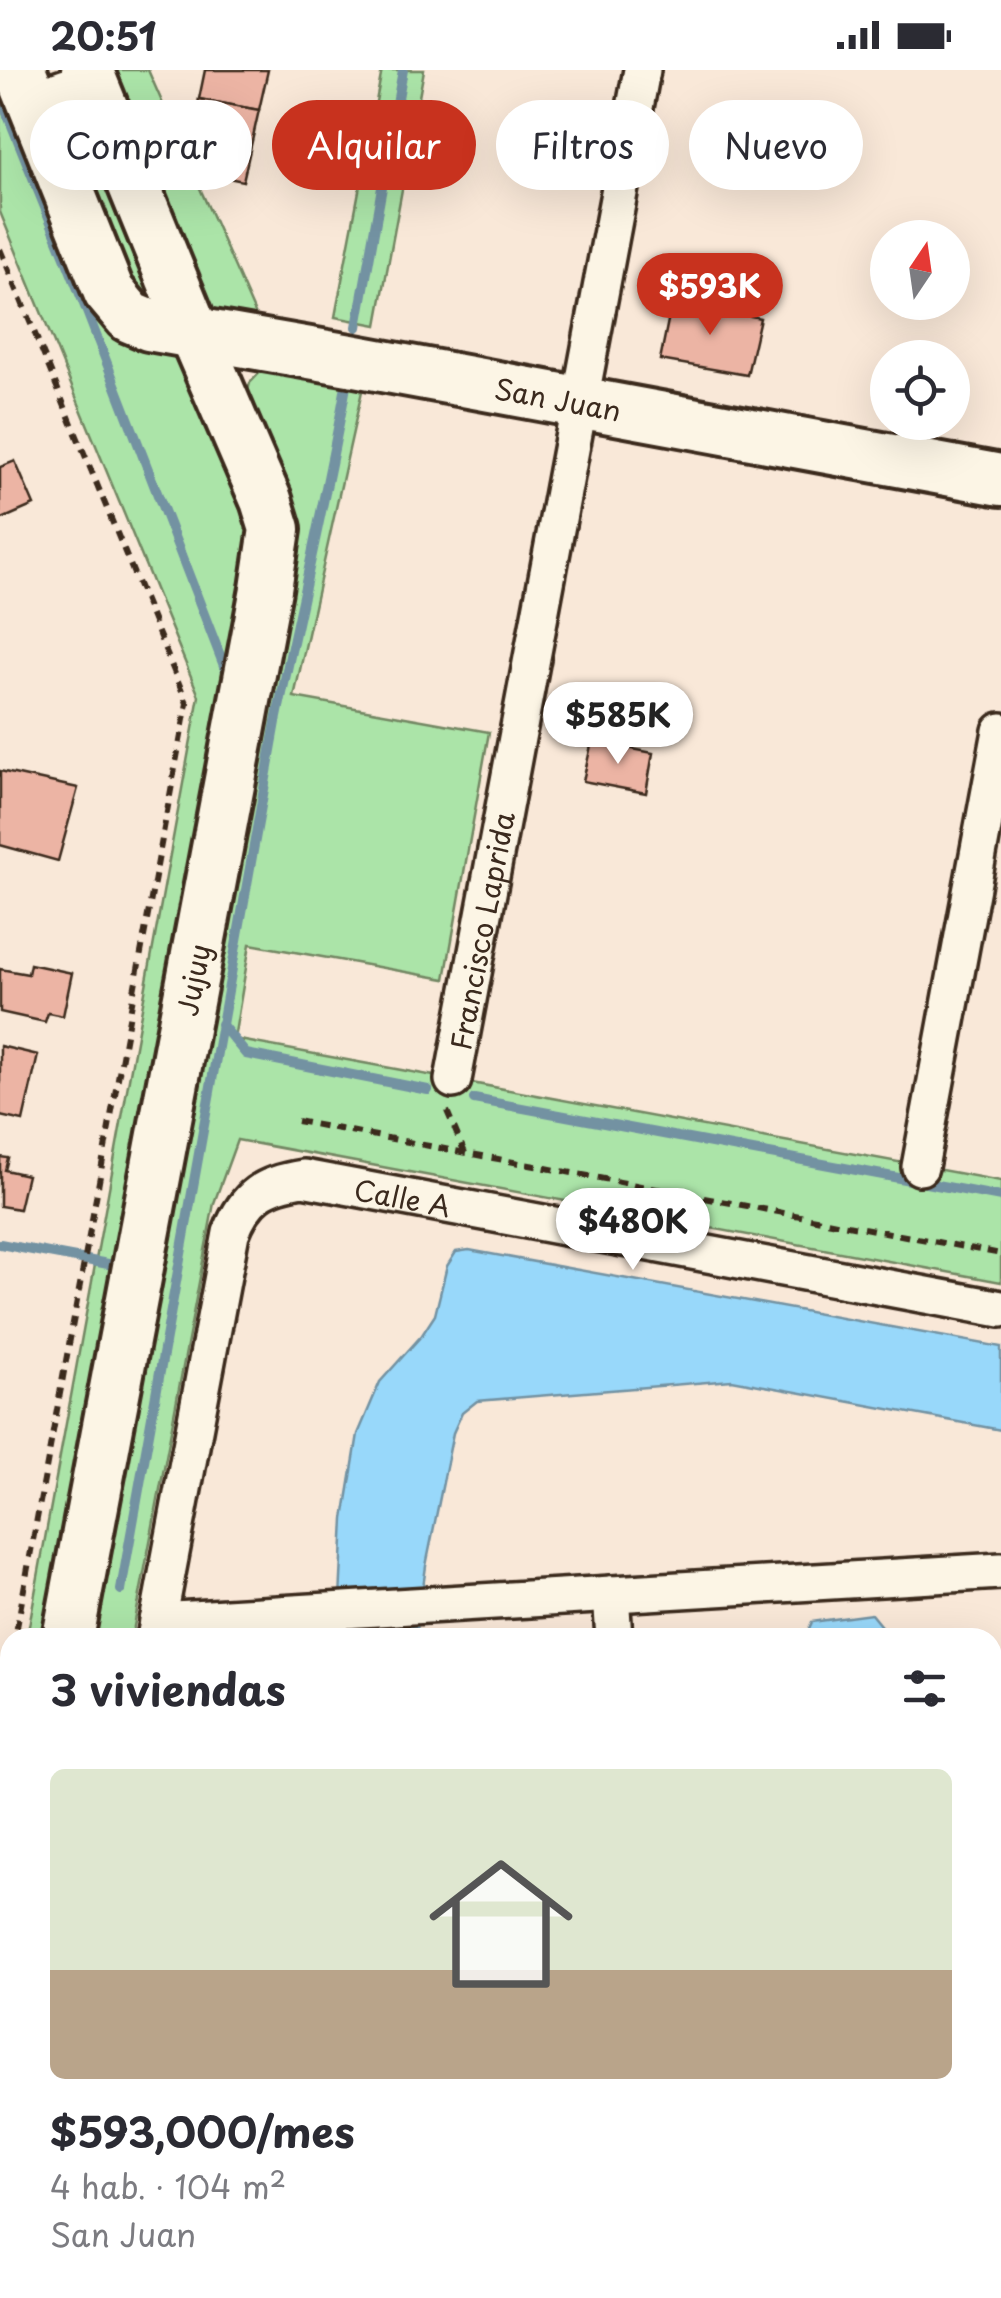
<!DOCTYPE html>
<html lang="es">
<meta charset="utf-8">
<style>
body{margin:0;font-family:"Playpen Sans",sans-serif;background:#f2f2f3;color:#2b2b33;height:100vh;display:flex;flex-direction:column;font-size:38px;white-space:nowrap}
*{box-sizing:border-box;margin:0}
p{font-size:32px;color:#7c7c81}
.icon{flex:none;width:55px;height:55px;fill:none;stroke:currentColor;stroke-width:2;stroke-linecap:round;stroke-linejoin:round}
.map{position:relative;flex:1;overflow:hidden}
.sheet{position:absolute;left:0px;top:1558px;width:1002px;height:672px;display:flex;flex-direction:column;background:#fff;border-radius:30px 30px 0 0;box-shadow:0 10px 40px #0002}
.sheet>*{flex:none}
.banner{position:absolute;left:30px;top:30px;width:942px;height:90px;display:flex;gap:20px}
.needle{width:65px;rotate:13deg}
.tools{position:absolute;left:870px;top:150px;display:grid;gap:20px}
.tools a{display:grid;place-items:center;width:100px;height:100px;border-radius:50%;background:#fff;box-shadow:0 10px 40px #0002;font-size:50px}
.price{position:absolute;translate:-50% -85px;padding:0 22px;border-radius:35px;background:#fff;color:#222;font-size:32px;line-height:65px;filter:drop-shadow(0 2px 5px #0008)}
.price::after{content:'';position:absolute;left:50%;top:60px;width:30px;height:22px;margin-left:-15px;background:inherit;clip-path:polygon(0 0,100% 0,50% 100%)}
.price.active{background:#c8321e;color:#fff}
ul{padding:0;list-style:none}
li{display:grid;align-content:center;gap:20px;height:530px;padding:0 50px}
li span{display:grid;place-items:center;height:310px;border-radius:15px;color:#555}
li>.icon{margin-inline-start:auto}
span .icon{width:180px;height:180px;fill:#fffc;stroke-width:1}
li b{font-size:42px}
h2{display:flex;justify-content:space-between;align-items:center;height:120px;padding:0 50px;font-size:42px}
.tag{padding:0 35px;border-radius:45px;background:#fff;box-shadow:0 10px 40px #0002;font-size:35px;line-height:90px}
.tag.active{background:#c8321e;color:#fff}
.status{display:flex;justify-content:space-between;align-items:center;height:70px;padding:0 50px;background:#fff;direction:ltr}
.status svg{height:28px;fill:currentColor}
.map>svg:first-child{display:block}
.green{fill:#abe4a8;stroke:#738763;stroke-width:2.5}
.water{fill:#98d8fa;stroke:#7392a2;stroke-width:2.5}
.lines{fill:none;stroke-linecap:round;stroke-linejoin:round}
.stream{stroke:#7392a2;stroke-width:10}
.building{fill:#ecb4a4;stroke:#3b2a1e;stroke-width:2.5}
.street-casing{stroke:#3b2a1e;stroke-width:42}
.secondary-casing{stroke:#3b2a1e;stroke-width:58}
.path{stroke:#3b2a1e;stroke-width:6;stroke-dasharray:10 8;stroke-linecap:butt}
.street{stroke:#fcf5e5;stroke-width:35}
.secondary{stroke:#fcf5e5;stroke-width:50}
.labels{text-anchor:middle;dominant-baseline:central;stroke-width:8;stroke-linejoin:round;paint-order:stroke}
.street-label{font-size:28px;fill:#3b2a1e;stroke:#fcf5e5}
</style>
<div class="status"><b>20:51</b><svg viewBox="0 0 49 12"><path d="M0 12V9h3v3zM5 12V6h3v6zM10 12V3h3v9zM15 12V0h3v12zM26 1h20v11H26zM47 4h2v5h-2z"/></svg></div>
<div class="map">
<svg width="1001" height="2228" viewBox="0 0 1001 2228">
<rect width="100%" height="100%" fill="#f9e8d8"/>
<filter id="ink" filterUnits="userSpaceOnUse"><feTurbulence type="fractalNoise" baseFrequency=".01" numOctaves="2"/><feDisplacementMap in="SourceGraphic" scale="20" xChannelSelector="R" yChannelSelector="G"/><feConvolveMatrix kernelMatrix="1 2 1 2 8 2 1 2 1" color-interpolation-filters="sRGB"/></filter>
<g filter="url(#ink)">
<g class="green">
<path d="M0,0L111,257L188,277L264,464L54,1568L27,1567L199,626L0,142Z"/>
<path d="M102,0H148L261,257C233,252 219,246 197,227Z"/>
<path d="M382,0H424L377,255L335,247Z"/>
<path d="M80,28L164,220L146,245L53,42L58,34Z"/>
<path d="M268,294L364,312L294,627L489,662L445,909L250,874L234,969L1001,1111V1212L237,1070L214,1133L132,1567L93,1568L265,591L246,328L250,313Z"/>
<path d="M10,1658V1793L0,1844V1712Z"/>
<path d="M10,2013V2220L8,2228H0V2066Z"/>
</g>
<g class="water">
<path d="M469,1180L1001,1277V1360L732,1310L477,1331L462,1343L453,1363L426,1496L416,1567L338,1568L344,1449L358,1364L380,1312L422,1265L435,1245L447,1196L456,1182Z"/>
<path d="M871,1544L884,1560V1567H805L812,1552Z"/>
<path d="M243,2220H451L452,2228H241Z"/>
</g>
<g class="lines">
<g class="stream">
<path d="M0,26L84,234L226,601"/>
<path d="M357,257L403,0"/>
<path d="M221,954L246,984L428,1020"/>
<path d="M474,1029L1001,1127"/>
<path d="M0,1174L119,1196"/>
<path d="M121,1520L276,652C299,540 326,428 346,316"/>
<path d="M0,2162L10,2109"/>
</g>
</g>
<g class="building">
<path d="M205,0H268L259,40L199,29Z"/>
<path d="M199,29L259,40L243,111L214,105L225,54L195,48Z"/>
<path d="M672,231L720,239L760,248L747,305L660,290Z"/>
<path d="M15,391L34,435L0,450V397Z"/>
<path d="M592,671L653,683L646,723L583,711Z"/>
<path d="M0,701L78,718L58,791L0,775Z"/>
<path d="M30,894L72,903L63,946L48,943L45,952L0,942V899L28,904Z"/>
<path d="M0,976L38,985L23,1051L0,1046Z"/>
<path d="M0,1087L8,1088L5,1100L27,1105L19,1139L0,1136Z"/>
</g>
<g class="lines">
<defs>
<g id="street">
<path d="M32,29L75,14L81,0"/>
<path id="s1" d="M453,1010L642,0"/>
<path d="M920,1097L1001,661"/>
<path d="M611,1524L614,1568"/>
<path d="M158,1551L1001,1501"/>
<path id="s2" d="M155,1568L231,1163C246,1125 264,1114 303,1108L1001,1239"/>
<path d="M647,2220L648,2228"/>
<path d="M31,2228L32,2220"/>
</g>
<g id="secondary">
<path id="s3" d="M20,0L109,222L130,247L149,255L350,290L1001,410"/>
<path id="s4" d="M68,1568L266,519L275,459L266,430L194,263L87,0"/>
<path d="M0,1930L10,1877"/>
</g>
</defs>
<use href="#street" class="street-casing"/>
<use href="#secondary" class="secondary-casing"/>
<g class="path">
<path d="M0,179L187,633L15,1568"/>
<path d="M447,1041L465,1083"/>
<path d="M297,1051L1001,1184"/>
<path d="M0,1650L10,1596"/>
</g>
<use href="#street" class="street"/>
<use href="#secondary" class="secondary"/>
</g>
</g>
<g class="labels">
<g class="street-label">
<text stroke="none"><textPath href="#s3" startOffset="708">San Juan</textPath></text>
<text stroke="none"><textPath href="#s1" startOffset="152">Francisco Laprida</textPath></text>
<text stroke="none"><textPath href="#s4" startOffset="670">Jujuy</textPath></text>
<text stroke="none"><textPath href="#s2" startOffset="610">Calle A</textPath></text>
</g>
</g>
</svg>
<div class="tools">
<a><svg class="needle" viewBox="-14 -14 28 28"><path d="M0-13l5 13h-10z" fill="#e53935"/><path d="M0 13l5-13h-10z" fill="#7c7c81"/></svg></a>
<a><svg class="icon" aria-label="locate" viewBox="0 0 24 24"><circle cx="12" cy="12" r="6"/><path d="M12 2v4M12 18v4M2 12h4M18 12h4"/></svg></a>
</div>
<b class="price active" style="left:710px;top:268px">$593K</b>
<b class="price" style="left:618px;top:697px">$585K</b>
<b class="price" style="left:633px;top:1203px">$480K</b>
<div class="banner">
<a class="tag">Comprar</a>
<a class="tag active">Alquilar</a>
<a class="tag">Filtros</a>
<a class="tag">Nuevo</a>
</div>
<section class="sheet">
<h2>3 viviendas<svg class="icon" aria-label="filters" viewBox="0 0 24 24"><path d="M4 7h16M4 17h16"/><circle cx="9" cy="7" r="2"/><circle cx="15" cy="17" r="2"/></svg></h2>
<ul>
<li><span style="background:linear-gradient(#dfe7d0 65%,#b9a48a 0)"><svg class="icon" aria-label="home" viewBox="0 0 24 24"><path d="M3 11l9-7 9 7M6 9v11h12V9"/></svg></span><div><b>$593,000/mes</b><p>4 hab. · 104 m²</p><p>San Juan</p></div></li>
</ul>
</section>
</div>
